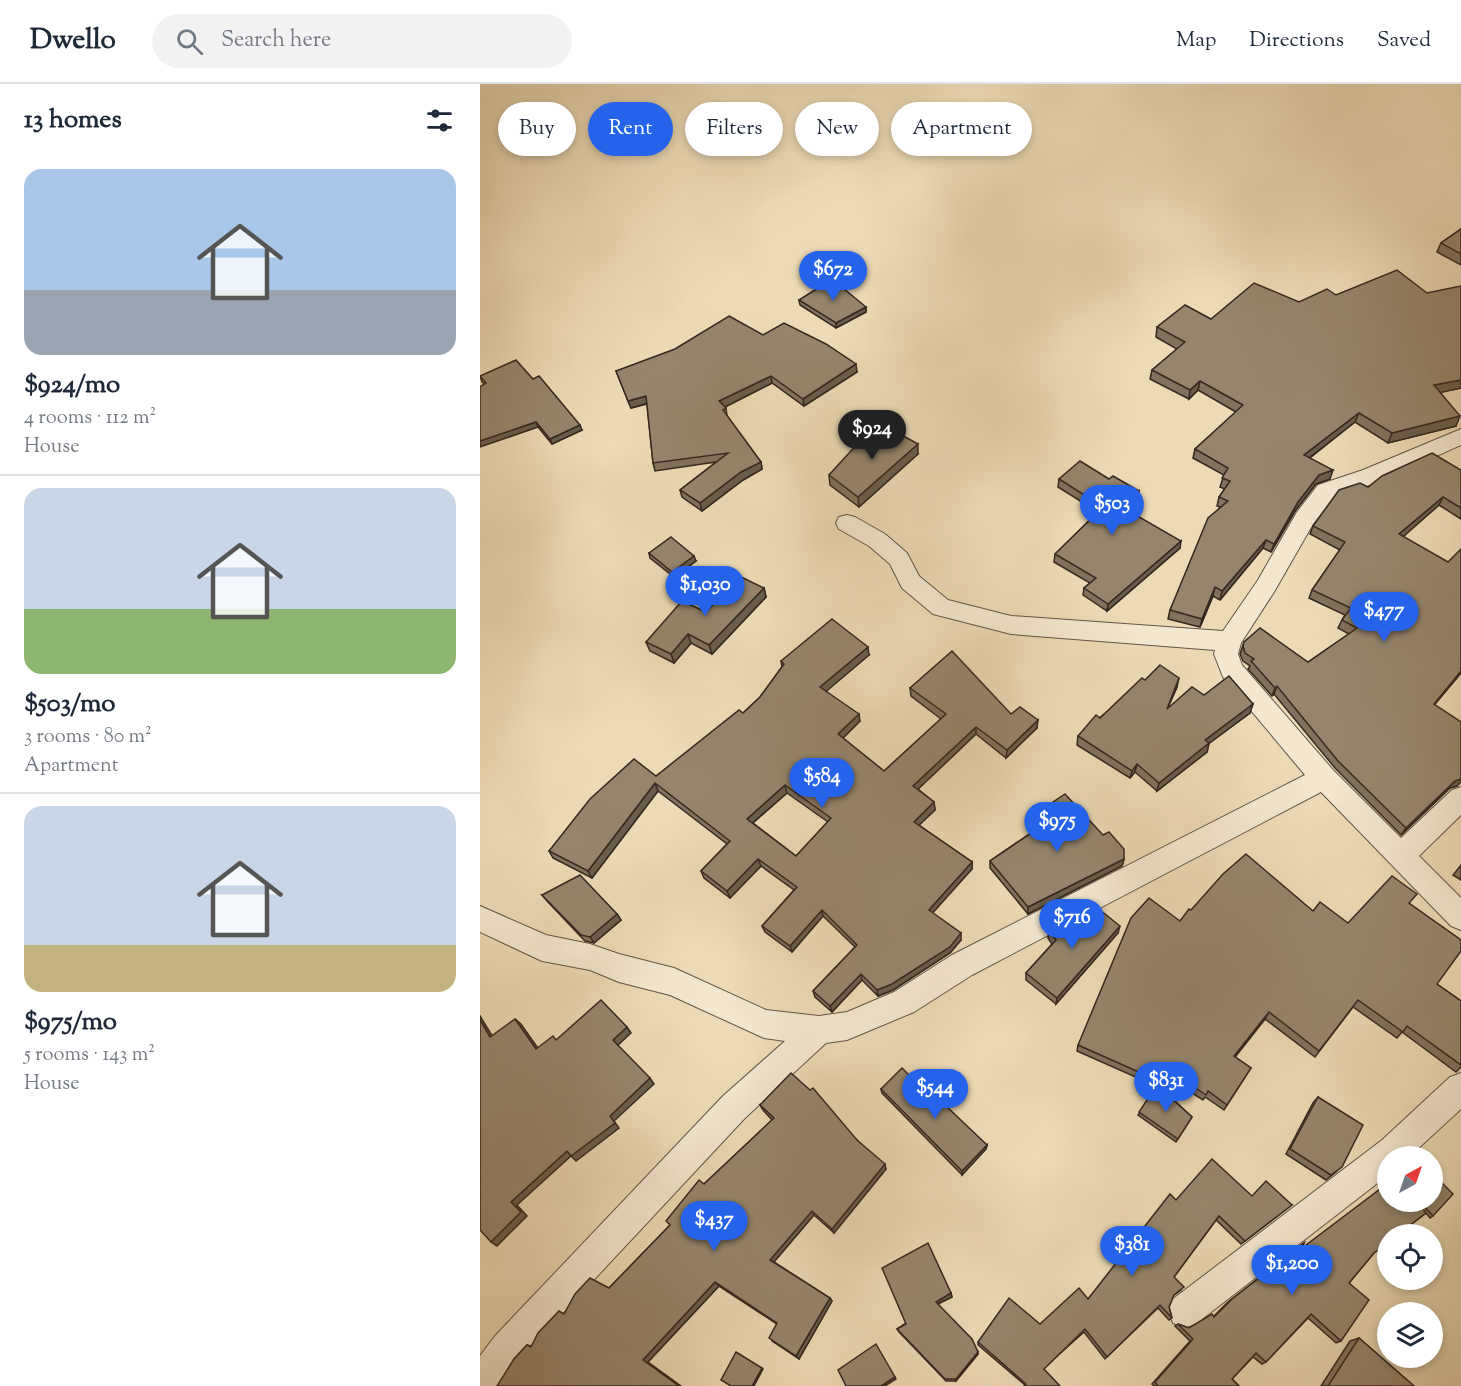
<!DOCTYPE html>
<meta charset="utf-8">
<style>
body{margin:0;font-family:"Sorts Mill Goudy",serif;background:#f2f2f3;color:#1f2937;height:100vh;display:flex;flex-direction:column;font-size:22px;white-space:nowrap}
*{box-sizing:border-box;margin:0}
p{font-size:20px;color:#747a83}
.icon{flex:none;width:33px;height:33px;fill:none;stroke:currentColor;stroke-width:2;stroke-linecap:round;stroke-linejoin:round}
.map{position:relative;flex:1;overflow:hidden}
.side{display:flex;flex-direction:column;background:#fff;width:480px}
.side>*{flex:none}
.guide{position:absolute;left:18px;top:18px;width:570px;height:54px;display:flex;gap:12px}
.needle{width:39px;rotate:40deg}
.tools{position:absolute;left:897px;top:1062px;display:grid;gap:12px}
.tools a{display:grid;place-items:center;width:66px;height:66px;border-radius:50%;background:#fff;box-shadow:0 3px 9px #0003;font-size:30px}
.price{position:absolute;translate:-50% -51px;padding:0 14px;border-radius:21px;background:#2563eb;color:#fff;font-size:20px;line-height:39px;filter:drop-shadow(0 2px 3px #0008)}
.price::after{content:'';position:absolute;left:50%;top:36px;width:18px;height:14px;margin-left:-9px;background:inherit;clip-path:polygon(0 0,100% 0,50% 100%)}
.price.active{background:#222;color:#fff}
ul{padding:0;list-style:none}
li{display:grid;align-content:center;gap:12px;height:318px;padding:0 24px}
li+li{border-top:2px solid #e0e1e3}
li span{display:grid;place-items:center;height:186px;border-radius:18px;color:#555}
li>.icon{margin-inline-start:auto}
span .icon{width:108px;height:108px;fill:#fffc;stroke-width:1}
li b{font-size:26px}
h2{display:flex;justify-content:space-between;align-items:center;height:72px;padding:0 24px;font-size:26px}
.pill{padding:0 21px;border-radius:27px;background:#fff;box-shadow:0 3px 9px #0003;font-size:21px;line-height:54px}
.pill.active{background:#2563eb;color:#fff}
header{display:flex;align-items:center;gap:36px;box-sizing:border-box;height:84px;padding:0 30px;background:#fff;border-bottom:2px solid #e0e1e3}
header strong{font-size:28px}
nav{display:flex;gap:33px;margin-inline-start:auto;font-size:21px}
.search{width:420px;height:54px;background:#f2f2f3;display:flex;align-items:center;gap:15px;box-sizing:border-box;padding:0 21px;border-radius:33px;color:#747a83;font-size:22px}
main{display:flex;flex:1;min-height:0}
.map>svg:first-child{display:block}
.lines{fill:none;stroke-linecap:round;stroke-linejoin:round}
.minor-casing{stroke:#645444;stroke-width:2}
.minor{fill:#f3e7d0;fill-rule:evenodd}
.wall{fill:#80725e;stroke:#36281e;stroke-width:1.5;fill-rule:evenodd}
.shaded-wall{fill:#685d4c;stroke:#36281e;stroke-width:1.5}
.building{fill:#95856d;stroke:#36281e;stroke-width:1.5;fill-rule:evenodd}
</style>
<header>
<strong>Dwello</strong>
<div class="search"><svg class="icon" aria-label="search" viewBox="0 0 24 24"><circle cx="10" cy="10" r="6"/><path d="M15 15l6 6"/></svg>Search here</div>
<nav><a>Map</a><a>Directions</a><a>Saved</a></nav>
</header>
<main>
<section class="side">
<h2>13 homes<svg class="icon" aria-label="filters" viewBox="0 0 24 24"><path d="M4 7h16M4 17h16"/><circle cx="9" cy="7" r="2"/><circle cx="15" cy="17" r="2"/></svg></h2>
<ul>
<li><span style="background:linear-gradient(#a9c7e8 65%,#9aa5b1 0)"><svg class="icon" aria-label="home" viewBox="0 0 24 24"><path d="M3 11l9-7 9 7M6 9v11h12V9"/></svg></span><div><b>$924/mo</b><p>4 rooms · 112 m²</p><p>House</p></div></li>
<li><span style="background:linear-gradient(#c9d6e8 65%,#8fb573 0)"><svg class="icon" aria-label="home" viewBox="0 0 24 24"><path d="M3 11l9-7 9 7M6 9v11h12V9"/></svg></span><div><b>$503/mo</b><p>3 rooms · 80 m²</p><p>Apartment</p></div></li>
<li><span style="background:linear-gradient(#c9d6e8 75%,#c2b280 0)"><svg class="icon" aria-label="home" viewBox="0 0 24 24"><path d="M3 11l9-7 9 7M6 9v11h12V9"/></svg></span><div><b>$975/mo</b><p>5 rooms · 143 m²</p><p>House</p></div></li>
</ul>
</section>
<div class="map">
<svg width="981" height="1302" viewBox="0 0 981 1302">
<rect width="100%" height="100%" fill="#ecdab6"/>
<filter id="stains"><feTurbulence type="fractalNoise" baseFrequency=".00333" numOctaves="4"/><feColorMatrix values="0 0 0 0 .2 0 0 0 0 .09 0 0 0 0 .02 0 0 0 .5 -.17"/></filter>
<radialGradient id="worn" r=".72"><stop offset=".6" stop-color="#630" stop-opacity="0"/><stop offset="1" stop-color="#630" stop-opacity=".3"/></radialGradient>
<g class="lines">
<defs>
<g id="minor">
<path d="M981,345V361L899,398L854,413L833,440L794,508L761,559L758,570L762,581L853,686L921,754L972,706L981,703V731L939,772L981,814V846L971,842L841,708L492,891L434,928L367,956L346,959L265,1034L39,1276L20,1302H0V1272L15,1252L243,1012L305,957L284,954L190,911L139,898L110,886L62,877L0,848V822L66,851L110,860L139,870L194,884L286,926L339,932L367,928L414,908L472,871L825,691L743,593L734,570L735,566L531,550L453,530L422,504L410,480L389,462L359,445L356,439L359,433L367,431L375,433L405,450L427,469L439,492L468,516L531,532L743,547L778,496L817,428L838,401L883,386Z"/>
<path d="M981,989V1025L930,1072H908V1091L717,1239L705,1244L693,1239L688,1227L693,1215L902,1056L970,993Z"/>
</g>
</defs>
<use href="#minor" class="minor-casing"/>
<use href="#minor" class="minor"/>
</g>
<g class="wall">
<path d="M981,145V181L957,168L961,159Z"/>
<path d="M319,216L386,223V228L356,244L320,221Z"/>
<path d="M731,235L981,304L960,308L976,342L908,359L875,338L830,374L850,395L836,400L815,427L791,468L783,464L740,516L733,512L720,543L688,535L690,526L740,423L737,422L739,413L745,405L740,403L744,391L713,374L715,365L756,328L718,306L709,315L670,295L672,286L697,265L676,253L677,243Z"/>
<path d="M283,251L377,288L324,322L292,299L245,323L246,324L247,332L281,378L282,385L263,396L222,427L202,413L200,406L236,378L175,387L173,379L167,320L151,324L136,287Z"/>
<path d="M0,292L102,346L72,360L58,343L5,300L2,298Z"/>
<path d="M388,360L438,370L379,423L350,401L349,391Z"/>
<path d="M981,386V435L959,421L923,452L981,589L955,620L977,702L970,704L921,751L855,684L794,610L792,612L768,585L770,582L763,577L760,570L764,558L828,578L869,550L858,544L862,536L865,531L829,514L832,506L860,466L830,450L833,442L888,403Z"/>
<path d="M579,395L658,415L646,426L700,464L627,527L603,511L604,504L610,499L574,478L575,470L618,428L578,403Z"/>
<path d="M169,469L216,477L194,493L170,474Z"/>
<path d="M284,504L286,513L232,570L211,559L194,579L170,567L166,558L226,528Z"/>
<path d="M389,571L346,607L380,637L363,654L404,687L461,635L431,612L430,604L531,630L557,644L526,674L496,650L438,705L454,718L455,726L439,741L492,778V785L452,829L481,856L470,869L413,906L398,912L382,896L352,928L335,913L333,907L375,863L343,832L312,868L285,848L282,842L314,806L281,782L250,814L224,794L221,787L247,760L178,707L112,794L73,774L69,767L176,692L263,629L280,613L302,583L301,577ZM307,709L348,738L316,772L273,739Z"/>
<path d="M665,596L697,603L688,623L724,611L770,629L729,659L727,668L677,707L655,688L650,694L597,661L598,652Z"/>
<path d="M554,731L623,751L644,775L642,782L548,830L510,784V777L558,744L553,739Z"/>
<path d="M981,781V796L973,791Z"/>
<path d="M62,811L137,830L141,836L114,859L105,857L67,817Z"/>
<path d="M929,820L957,900L981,917V983L976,988L922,948L917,954L873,923L835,973L785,935L755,973L771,984L744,1026L725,1013L723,1016L701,1002L694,1010L681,1004L712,1033L696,1058L658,1031L676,1002L597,967L598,961L700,837L711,826L833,827L868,839Z"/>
<path d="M569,847L638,849L576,920L546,896V889L572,860L568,854Z"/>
<path d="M401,1005L460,1022L507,1061L506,1065L482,1091L402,1009Z"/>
<path d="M838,1013L857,1087L846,1096L806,1070L833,1019Z"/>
<path d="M280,1021L377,1056L406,1085L354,1149L334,1131L294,1178L350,1214L352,1217L319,1275L292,1257L297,1240L239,1202L168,1278L34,1275L47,1261L51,1262L84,1230L129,1204L190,1141L224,1100L292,1036L283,1026Z"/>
<path d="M956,1093L953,1132L950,1134L946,1129L894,1169L869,1199L861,1257L856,1259L828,1234L786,1278L782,1280L773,1273L752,1295L759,1302H674L672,1300L710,1257L695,1242L698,1240L709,1244L734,1232L748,1218L824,1159L822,1164L908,1118H952V1096Z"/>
<path d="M772,1112L812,1121L761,1160L736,1136L694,1193L701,1206L693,1212L689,1223L692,1234L689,1236L678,1224L625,1275L604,1248L545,1301L498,1261V1258L560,1240L608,1215L696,1116Z"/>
<path d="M471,1209L472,1213L458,1220L498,1270L476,1297H466L419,1248L417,1245Z"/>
<path d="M879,1254L934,1302H841L870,1257Z"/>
</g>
<g class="shaded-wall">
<path d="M386,223V228L356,244V239Z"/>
<path d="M376,280L377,288L324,322L323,315Z"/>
<path d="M291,292L292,299L241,325L239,317Z"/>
<path d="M981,296V304L950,311L954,301Z"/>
<path d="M720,297L718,306L709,315L710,306Z"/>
<path d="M166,312L168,319L151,324L148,317Z"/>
<path d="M879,329L875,338L821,380L824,371Z"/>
<path d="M980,332L976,342L908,359L912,349Z"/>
<path d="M56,338L58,343L0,363V357Z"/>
<path d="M100,341L102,346L72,360L70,355Z"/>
<path d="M438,360V370L379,423L378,413Z"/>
<path d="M281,378L282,385L263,396L222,427L220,419L261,388Z"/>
<path d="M853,386L850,395L836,400L815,427L791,468L794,460L818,418L839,391Z"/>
<path d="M659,407L658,415L641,431L642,423Z"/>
<path d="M963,413L959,421L916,459L919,450Z"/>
<path d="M786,456L783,464L740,516L742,507Z"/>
<path d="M701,457L700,464L627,527L628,520Z"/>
<path d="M214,472L216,477L194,493L192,488Z"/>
<path d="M735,503L733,512L720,543L722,535Z"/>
<path d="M284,504L286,513L232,570L229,561Z"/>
<path d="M208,550L211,559L194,579L191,570Z"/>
<path d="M388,563L389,571L342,611L340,603Z"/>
<path d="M981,587V589L949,627L954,620Z"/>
<path d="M699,594L697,603L684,633L687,625Z"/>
<path d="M797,602L794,610L792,612L795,604Z"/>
<path d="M773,620L770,629L723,664L725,656Z"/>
<path d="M379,630L380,637L359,658L358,650Z"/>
<path d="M558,636L557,644L526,674L527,666Z"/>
<path d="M496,643V650L434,709L433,702Z"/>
<path d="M729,659L727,668L677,707L679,699Z"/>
<path d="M657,680L655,688L650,694L652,687Z"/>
<path d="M981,695V698L977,702L970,704L921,751L926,744L975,697Z"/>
<path d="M175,699L178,707L112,794L108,787Z"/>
<path d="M305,701L307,709L269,742L267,735Z"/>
<path d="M454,718L455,726L435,745L434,738Z"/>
<path d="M278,775L281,782L250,814L247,807Z"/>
<path d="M644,775L642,782L548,830V823Z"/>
<path d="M492,778V785L449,833V826Z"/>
<path d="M342,826L343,832L312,868L310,862Z"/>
<path d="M137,830L141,836L114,859L110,853Z"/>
<path d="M640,842L638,849L576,920L577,914Z"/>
<path d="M481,849V856L470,869L413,906L398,912L397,906Z"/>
<path d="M381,890L382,896L352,928L350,922Z"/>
<path d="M789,928L785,935L751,978L754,972Z"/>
<path d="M0,932L16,958L10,953L0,936Z"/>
<path d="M35,935L41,940L62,970L56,965Z"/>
<path d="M147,943L151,949L137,962L133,956Z"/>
<path d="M170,994L174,1000L134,1037L139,1044L96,1077L91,1072L37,1121L47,1132L17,1162L11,1158L31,1118L87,1067L130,1032Z"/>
<path d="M507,1061L506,1065L482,1091V1087Z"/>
<path d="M405,1080L406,1085L354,1149L352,1145Z"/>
<path d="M332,1127L334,1131L293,1179L290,1176Z"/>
<path d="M235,1198L239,1202L168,1278L201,1302H199L163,1276Z"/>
<path d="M471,1209L472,1213L457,1220L456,1218Z"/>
<path d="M350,1214L352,1217L319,1275L316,1272Z"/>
<path d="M498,1268V1270L476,1297V1295Z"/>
<path d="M282,1284L283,1285L274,1302H272Z"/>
<path d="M415,1293L416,1295L405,1302H401Z"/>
</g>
<g class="building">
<path d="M981,145V170L961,159Z"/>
<path d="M917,186L947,209L981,202V296L954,301L980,332L912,349L879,329L824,371L853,386L839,391L818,418L794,460L786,456L742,507L735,503L722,535L690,526L728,434L748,417L739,413L750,397L742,394L748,384L715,365L763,321L720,297L710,306L672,286L705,258L677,243L705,221L731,235L774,199L819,218L847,205L856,211Z"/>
<path d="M352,195L386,223L356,239L319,216Z"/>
<path d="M249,232L283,251L304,239L346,260L376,280L323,315L291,292L239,317L246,324L243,326L281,378L261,388L220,419L200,406L248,369L173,379L166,312L148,317L136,287L195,265Z"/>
<path d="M36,276L53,295L59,292L100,341L70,355L56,338L0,357V303L6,299L0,292Z"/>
<path d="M407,343L438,360L378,413L349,391L381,356L388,360Z"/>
<path d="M952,369L981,386V424L963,413L919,450L968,478L981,465V587L954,620L981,638V695L975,697L926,744L858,677L797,602L795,604L771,577L774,575L765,569L763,562L764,558L780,544L828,578L877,544L862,536L871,524L832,506L865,458L833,442L859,406L880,399L888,403L902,392Z"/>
<path d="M600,377L629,395L633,392L659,407L642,423L701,457L628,520L604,504L616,494L575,470L623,423L579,395Z"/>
<path d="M191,453L214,472L192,488L169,469Z"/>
<path d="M259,492L284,504L229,561L208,550L191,570L166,558L202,517L226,528Z"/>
<path d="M352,535L388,563L340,603L379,630L358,650L404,687L466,630L430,604L472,567L531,630L540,623L558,636L527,666L496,643L433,702L454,718L434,738L492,778L449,826L481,849L470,863L412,900L397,906L381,890L350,922L333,907L377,861L342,826L310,862L282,842L317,803L278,775L247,807L221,787L250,757L175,699L108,787L69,767L110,715L154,675L176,692L259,626L263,629L280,613L304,580L301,577ZM305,701L351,734L316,772L267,735Z"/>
<path d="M680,581L699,594L687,625L712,603L724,611L749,592L773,620L725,656L729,659L679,699L657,680L652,687L598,652L616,631L620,634L662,594L665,596Z"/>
<path d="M585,710L623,751L629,748L644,765V775L548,823L510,777L563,741L554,731Z"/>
<path d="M766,770L833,827L840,818L868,839L912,792L937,810L929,819L981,856V867L957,900L981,917V981L927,942L923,948L878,916L839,967L789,928L754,972L771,984L747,1021L728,1007L726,1011L704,996L697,1005L598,961L651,834L669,814L700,837L709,825L711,826L743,790Z"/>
<path d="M100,791L137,830L110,853L101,851L62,811Z"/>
<path d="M615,822L640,842L577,914L546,889L576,856L569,847Z"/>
<path d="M121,916L147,943L133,956L170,994L130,1032L135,1039L91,1072L87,1067L31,1118L41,1128L11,1158L0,1146V936L10,953L35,935L56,965L73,952L76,956Z"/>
<path d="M422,984L460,1022L463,1019L507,1061L482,1087L401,1005Z"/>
<path d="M311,989L330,1006L333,1004L377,1056L405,1080L352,1145L332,1127L290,1176L350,1214L316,1272L289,1254L297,1239L235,1198L163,1276L199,1302H17L34,1275L47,1261L51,1263L58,1249L79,1227L84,1230L95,1210L110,1194L129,1204L190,1141L186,1137L219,1096L224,1100L294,1034L280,1021Z"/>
<path d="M677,1001L712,1033L698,1055L659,1028Z"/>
<path d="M838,1013L883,1041L862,1083L851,1091L810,1065Z"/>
<path d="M732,1075L772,1112L786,1097L812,1121L765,1157L739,1132L694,1193L704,1203L694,1211L689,1223L692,1234L680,1221L627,1273L605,1245L564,1285L580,1302H544L546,1300L498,1258L529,1214L560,1240L599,1204L608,1215L690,1110L696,1116Z"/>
<path d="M956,1093L973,1110L953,1132L940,1118H952V1097Z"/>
<path d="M908,1099V1118H937L946,1129L918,1150H908V1159L894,1169L869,1199L889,1216L861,1257L831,1230L786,1278L776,1269L752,1295L759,1302H678L675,1298L713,1255L698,1240L709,1244L732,1230L734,1233L752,1215L824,1159L822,1164Z"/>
<path d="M448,1159L471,1209L456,1218L492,1255L498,1268L476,1295H465L417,1245L426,1240L402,1184Z"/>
<path d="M879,1254L934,1302H848Z"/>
<path d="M396,1260L415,1293L401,1302H366L358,1286Z"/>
<path d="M256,1268L282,1284L272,1302H251L241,1296Z"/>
</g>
<rect width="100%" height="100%" filter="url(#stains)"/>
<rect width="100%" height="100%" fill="url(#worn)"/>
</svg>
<div class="tools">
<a><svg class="needle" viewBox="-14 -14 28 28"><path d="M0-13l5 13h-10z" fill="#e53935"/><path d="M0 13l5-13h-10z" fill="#747a83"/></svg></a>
<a><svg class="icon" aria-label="locate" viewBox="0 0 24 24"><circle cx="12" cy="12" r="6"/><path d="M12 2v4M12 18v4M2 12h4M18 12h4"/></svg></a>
<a><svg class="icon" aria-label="layers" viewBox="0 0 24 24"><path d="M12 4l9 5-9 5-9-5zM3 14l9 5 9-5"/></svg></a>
</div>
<b class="price" style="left:353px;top:218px">$672</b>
<b class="price active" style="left:392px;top:377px">$924</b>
<b class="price" style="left:632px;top:452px">$503</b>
<b class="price" style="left:225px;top:533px">$1,030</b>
<b class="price" style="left:904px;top:559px">$477</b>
<b class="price" style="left:342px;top:725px">$584</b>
<b class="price" style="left:577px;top:769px">$975</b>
<b class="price" style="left:592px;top:866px">$716</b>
<b class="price" style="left:686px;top:1029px">$831</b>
<b class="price" style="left:455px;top:1036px">$544</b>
<b class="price" style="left:234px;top:1168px">$437</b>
<b class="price" style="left:652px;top:1193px">$381</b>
<b class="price" style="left:812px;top:1212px">$1,200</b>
<div class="guide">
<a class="pill">Buy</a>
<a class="pill active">Rent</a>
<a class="pill">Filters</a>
<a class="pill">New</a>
<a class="pill">Apartment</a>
</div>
</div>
</main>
